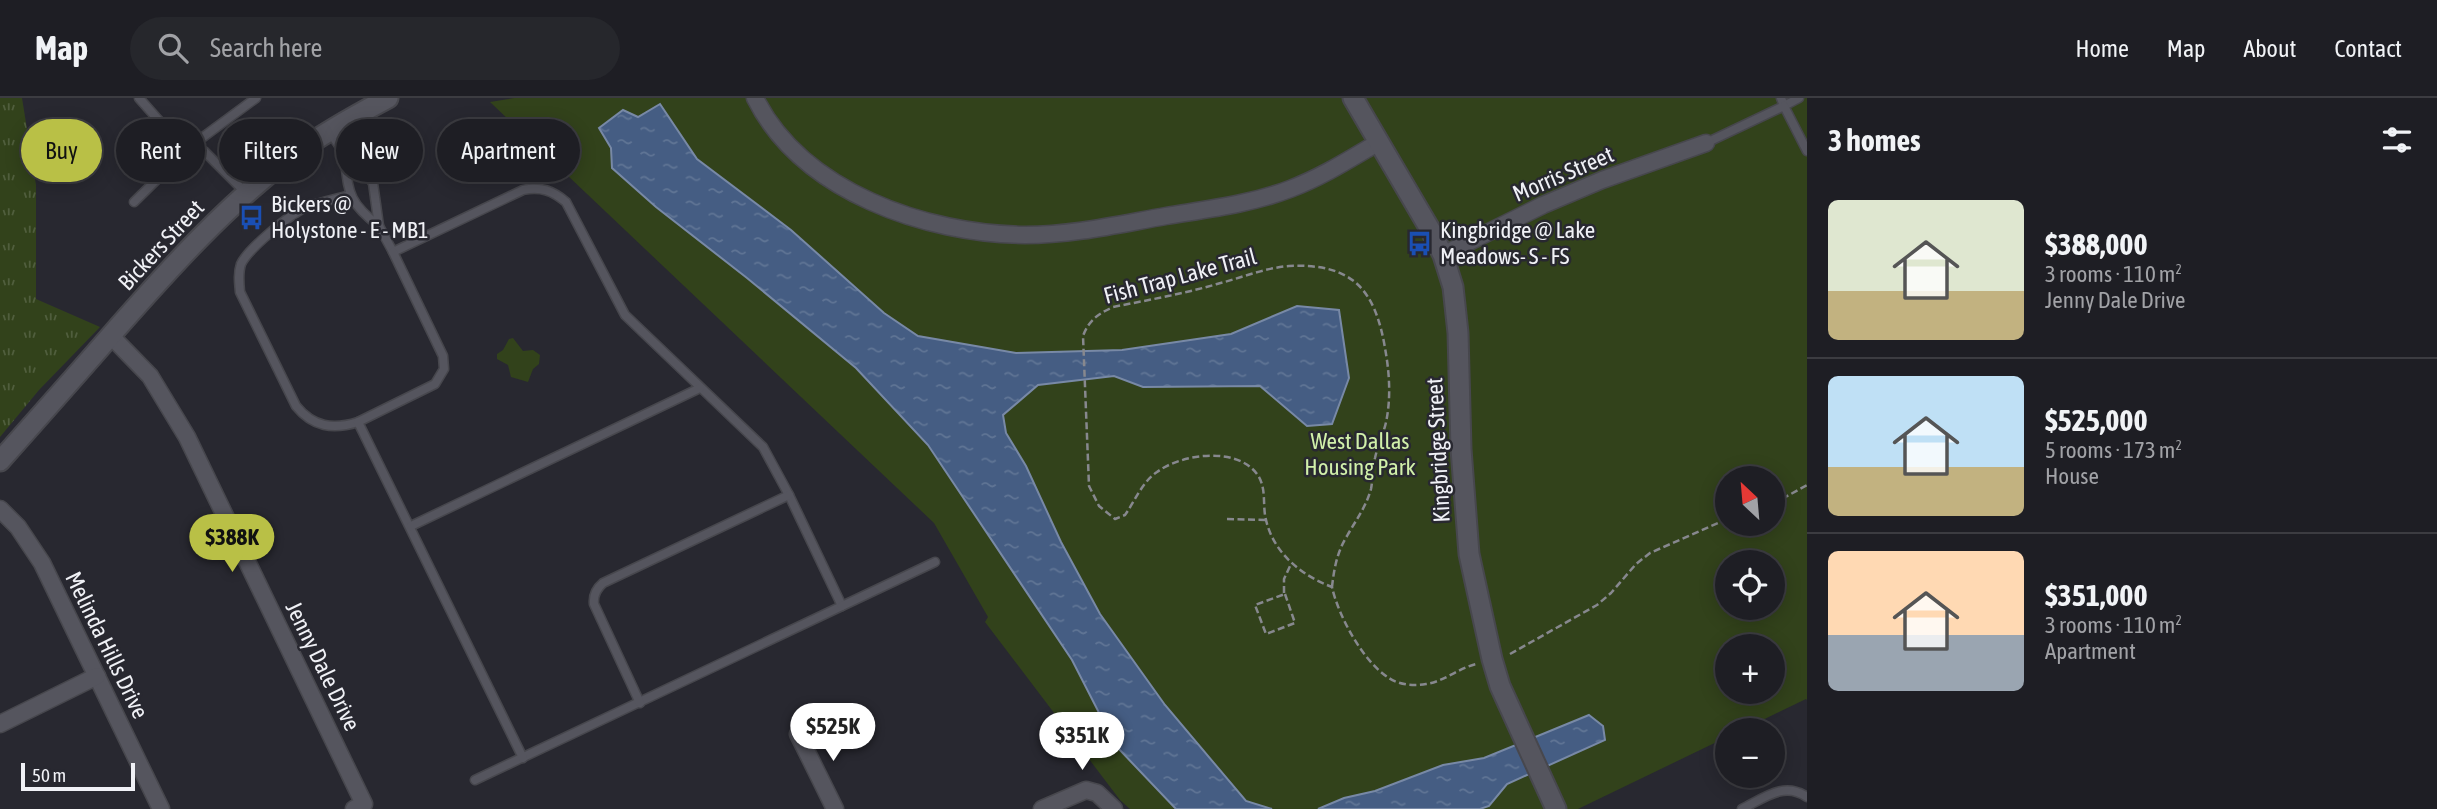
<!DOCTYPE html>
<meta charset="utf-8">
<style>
body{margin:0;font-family:"Asap Condensed",sans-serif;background:#26272c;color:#f1f3f6;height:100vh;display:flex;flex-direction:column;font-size:26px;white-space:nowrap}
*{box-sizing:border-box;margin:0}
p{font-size:23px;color:#a1a2a6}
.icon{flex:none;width:38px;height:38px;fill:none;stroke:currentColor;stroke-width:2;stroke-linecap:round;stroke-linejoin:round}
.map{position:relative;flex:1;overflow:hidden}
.details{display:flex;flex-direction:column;background:#1e1e24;width:630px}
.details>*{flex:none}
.top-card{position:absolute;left:21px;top:21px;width:665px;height:63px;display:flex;gap:14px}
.needle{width:46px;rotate:334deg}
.fabs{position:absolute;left:1715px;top:368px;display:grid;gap:14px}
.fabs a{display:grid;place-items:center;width:70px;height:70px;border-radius:50%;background:#1e1e24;box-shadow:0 4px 18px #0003,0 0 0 2px #3c3c41;font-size:35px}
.scale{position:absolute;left:21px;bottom:18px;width:114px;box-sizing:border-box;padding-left:7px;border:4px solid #f0f1f6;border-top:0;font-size:19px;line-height:24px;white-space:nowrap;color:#f0f1f6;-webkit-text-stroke:5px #282830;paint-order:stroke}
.price{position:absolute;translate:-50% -60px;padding:0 16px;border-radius:24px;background:#fff;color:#222;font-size:23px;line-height:46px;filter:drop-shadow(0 2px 4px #0008)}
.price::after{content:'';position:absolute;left:50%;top:42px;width:21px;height:16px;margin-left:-10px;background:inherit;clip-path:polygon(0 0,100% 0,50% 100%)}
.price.selected{background:#b9c046;color:#111}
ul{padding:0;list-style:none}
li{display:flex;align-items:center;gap:21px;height:175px;padding:0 21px}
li+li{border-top:2px solid #3c3c41}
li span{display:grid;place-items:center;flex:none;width:196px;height:140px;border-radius:10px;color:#555}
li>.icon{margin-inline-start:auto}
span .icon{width:84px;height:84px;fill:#fffc;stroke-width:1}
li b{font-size:30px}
h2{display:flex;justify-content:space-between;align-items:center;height:84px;padding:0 21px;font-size:30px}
.tag{padding:0 24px;border-radius:32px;background:#1e1e24;box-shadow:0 4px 18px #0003,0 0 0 2px #3c3c41;font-size:24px;line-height:63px}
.tag.selected{background:#b9c046;color:#111}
header{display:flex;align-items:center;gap:42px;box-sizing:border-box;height:98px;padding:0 35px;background:#1e1e24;border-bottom:2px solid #3c3c41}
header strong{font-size:33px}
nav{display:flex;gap:38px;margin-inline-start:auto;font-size:24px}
.search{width:490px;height:63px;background:#26272c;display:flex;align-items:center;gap:18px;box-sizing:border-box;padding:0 24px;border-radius:38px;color:#a1a2a6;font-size:26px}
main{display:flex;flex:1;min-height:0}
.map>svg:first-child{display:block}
.grass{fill:url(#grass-tufts)}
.park{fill:#32421b;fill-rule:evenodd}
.water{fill:url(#water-ripples);stroke:#7889a6;stroke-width:2}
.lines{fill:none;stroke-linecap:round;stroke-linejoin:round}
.service-casing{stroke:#47474d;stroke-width:11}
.minor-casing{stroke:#47474d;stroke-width:19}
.tertiary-casing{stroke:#47474d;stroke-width:23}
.path{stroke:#87888e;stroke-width:2.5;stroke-dasharray:7 3.5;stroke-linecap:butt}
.service{stroke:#55555e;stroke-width:8}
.minor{stroke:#55555e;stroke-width:16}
.tertiary{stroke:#55555e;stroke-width:19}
.labels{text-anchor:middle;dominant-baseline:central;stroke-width:5;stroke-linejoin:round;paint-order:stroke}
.street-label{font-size:23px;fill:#f0f1f6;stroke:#282830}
.poi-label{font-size:23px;fill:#f0f1f6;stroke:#282830;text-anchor:start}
.park-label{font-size:23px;fill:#d1f0aa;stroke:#282830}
</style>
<header>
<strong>Map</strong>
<div class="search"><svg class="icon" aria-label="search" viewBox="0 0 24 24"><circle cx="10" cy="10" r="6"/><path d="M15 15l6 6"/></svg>Search here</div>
<nav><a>Home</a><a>Map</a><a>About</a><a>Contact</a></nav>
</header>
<main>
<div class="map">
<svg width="1807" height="711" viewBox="0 0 1807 711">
<defs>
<pattern id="grass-tufts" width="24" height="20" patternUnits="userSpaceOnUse" patternTransform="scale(1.75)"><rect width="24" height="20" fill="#32421b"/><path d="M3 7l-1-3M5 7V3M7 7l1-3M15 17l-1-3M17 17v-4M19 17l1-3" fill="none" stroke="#505e3d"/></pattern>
<pattern id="water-ripples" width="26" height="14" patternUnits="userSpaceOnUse" patternTransform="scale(1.75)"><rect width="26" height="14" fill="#455d83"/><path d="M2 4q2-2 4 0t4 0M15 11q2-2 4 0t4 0" fill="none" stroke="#607595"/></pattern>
</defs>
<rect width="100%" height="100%" fill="#282830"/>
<path class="grass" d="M0,0H22L36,87V201L100,229L39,292L0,339Z"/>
<g class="park">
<path d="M514,0H1807V602L1806,601L1742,632H1727V639L1578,711H1130L1120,702L985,524L988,519L934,425L490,4ZM1727,380H1773V425H1727ZM1727,464H1773V509H1727ZM1727,548H1773V593H1727Z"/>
<path d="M524,47L529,75L496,81L490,53Z"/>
<path d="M513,240L523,253L533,252L540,257L539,266L533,271L528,284L511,279L508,267L497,261V256L503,252L509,241Z"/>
</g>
<g class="water">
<path d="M660,6L697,61L791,132L884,215L918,238L1016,255L1122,252L1231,236L1297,208L1339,212L1349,280L1332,326L1307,328L1260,288L1143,289L1114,278L1038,287L1003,317L1006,335L1026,368L1061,444L1100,516L1165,607L1246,703L1272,711H1176L1116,648L1072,562L928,347L856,270L747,180L656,109L612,70L611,50L599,30L623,12L638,19Z"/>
<path d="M1589,617L1603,628L1605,642L1507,686L1489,708L1480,711H1318L1344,700L1375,693L1443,667L1484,660Z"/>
</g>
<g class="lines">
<defs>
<g id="service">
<path d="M139,0L169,34L204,53L246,95"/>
<path d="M1781,0L1784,8L1799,0"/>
<path d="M329,33L344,55L364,72L373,85L379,128L393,154L523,92C541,88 553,93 566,104L625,217L763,349L789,397L842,508L475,682"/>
<path d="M1706,45L1784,8L1807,53"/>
<path d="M344,55C349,93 346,103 379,128"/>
<path d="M350,97C336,101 321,104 307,109C291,115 248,151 241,166C238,175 239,184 240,194L296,308C313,329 333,332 358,324"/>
<path d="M134,104L191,48L256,0"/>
<path d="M393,154L443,258L444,271L435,286L358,324L523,660"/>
<path d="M411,428L700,290"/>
<path d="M842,508L935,464"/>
<path d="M640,605L594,506C593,497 596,491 603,485L789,397"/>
<path d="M1742,711C1764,700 1784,683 1807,699"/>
</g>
<g id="minor">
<path d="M755,0C802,94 926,136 1025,137C1073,137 1120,126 1166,118C1208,111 1251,106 1290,91C1322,79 1350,61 1379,44"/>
<path d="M1443,157L1543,107L1602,82L1706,45"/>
<path d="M111,238L150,278L187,339L364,706L354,711"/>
<path d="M0,411L18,429L42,465L161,711"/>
<path d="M0,626L97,578"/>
<path d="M798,636L835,711"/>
<path d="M1042,711L1086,692L1097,695L1114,711"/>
</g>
<g id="tertiary">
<path d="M1353,0L1431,133L1443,157L1453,189L1458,235L1461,351L1469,456L1492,561L1500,588L1556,711"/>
<path d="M0,363C40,318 80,273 119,228C172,168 225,109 289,60C320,37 354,18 388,0"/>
</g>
</defs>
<use href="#service" class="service-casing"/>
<use href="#minor" class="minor-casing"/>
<use href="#tertiary" class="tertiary-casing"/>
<g class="path">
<path d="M1773,406L1807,387"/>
<path d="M1227,421L1266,422"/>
<path d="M1332,489C1334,471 1337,454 1347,438C1356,422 1366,409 1371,391C1373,381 1372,370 1375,360C1378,346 1385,333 1387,319C1391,296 1389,272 1385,250C1375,191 1352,165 1289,168C1264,170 1241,180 1217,186C1183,196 1148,202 1113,209C1098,216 1089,222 1083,238L1089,388L1099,408L1115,421L1125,417C1135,403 1142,384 1157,374C1181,356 1236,348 1257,376C1266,388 1263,403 1265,417C1271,453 1300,477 1332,489C1338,517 1363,564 1389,580C1399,587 1414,588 1426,586C1443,584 1459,570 1476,566"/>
<path d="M1284,495V481L1291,466"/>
<path d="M1285,496L1295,525L1266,536L1255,507Z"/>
<path d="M1510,556L1597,507L1611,495L1636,466L1650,455L1727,421"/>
</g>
<use href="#service" class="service"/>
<use href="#minor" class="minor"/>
<use href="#tertiary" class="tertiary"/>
</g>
<defs>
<symbol id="bus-bare" viewBox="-9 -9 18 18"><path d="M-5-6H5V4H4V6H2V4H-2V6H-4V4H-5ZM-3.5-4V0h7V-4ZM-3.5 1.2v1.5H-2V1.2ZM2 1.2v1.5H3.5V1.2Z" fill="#1a4fb4" stroke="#282830" stroke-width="2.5" paint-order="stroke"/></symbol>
</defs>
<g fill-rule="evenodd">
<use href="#bus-bare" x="234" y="102" width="35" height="35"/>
<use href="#bus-bare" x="1402" y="128" width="35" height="35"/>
</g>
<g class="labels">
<g class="street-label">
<text transform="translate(1563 76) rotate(-23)">Morris Street</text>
<text transform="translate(161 147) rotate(-47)">Bickers Street</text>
<text transform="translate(1180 178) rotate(-15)">Fish Trap Lake Trail</text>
<text transform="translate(1438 352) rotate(-93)">Kingbridge Street</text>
<text transform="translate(107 547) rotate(64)">Melinda Hills Drive</text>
<text transform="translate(323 568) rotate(64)">Jenny Dale Drive</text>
</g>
<g class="poi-label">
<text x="271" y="106">Bickers @<tspan x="271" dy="26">Holystone - E - MB1</tspan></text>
<text x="1440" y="132">Kingbridge @ Lake<tspan x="1440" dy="26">Meadows- S - FS</tspan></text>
</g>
<g class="park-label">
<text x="1360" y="343">West Dallas<tspan x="1360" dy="26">Housing Park</tspan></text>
</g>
</g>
</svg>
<div class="fabs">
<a><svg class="needle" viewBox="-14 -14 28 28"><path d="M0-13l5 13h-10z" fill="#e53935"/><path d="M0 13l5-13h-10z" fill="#a1a2a6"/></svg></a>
<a><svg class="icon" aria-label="locate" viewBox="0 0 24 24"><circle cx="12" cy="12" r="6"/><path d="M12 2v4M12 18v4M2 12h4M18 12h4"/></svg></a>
<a>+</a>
<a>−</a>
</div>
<div class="scale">50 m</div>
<b class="price selected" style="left:232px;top:476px">$388K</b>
<b class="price" style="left:833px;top:665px">$525K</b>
<b class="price" style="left:1082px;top:674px">$351K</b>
<div class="top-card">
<a class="tag selected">Buy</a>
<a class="tag">Rent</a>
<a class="tag">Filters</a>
<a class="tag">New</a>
<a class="tag">Apartment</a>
</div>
</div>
<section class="details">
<h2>3 homes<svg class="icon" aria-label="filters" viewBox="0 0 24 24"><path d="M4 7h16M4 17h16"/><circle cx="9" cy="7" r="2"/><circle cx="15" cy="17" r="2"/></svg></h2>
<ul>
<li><span style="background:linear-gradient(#dfe7d0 65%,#c2b280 0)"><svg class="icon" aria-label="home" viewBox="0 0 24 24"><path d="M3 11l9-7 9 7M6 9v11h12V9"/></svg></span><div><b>$388,000</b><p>3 rooms · 110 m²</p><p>Jenny Dale Drive</p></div></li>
<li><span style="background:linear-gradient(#bfe0f5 65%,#c2b280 0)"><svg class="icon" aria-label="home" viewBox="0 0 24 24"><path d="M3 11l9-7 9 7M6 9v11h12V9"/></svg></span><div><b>$525,000</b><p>5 rooms · 173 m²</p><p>House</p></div></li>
<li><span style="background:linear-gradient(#ffd9b3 60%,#9aa5b1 0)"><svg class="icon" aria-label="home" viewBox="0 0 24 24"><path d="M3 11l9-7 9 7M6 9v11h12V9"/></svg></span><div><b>$351,000</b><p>3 rooms · 110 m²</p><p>Apartment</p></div></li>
</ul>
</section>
</main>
